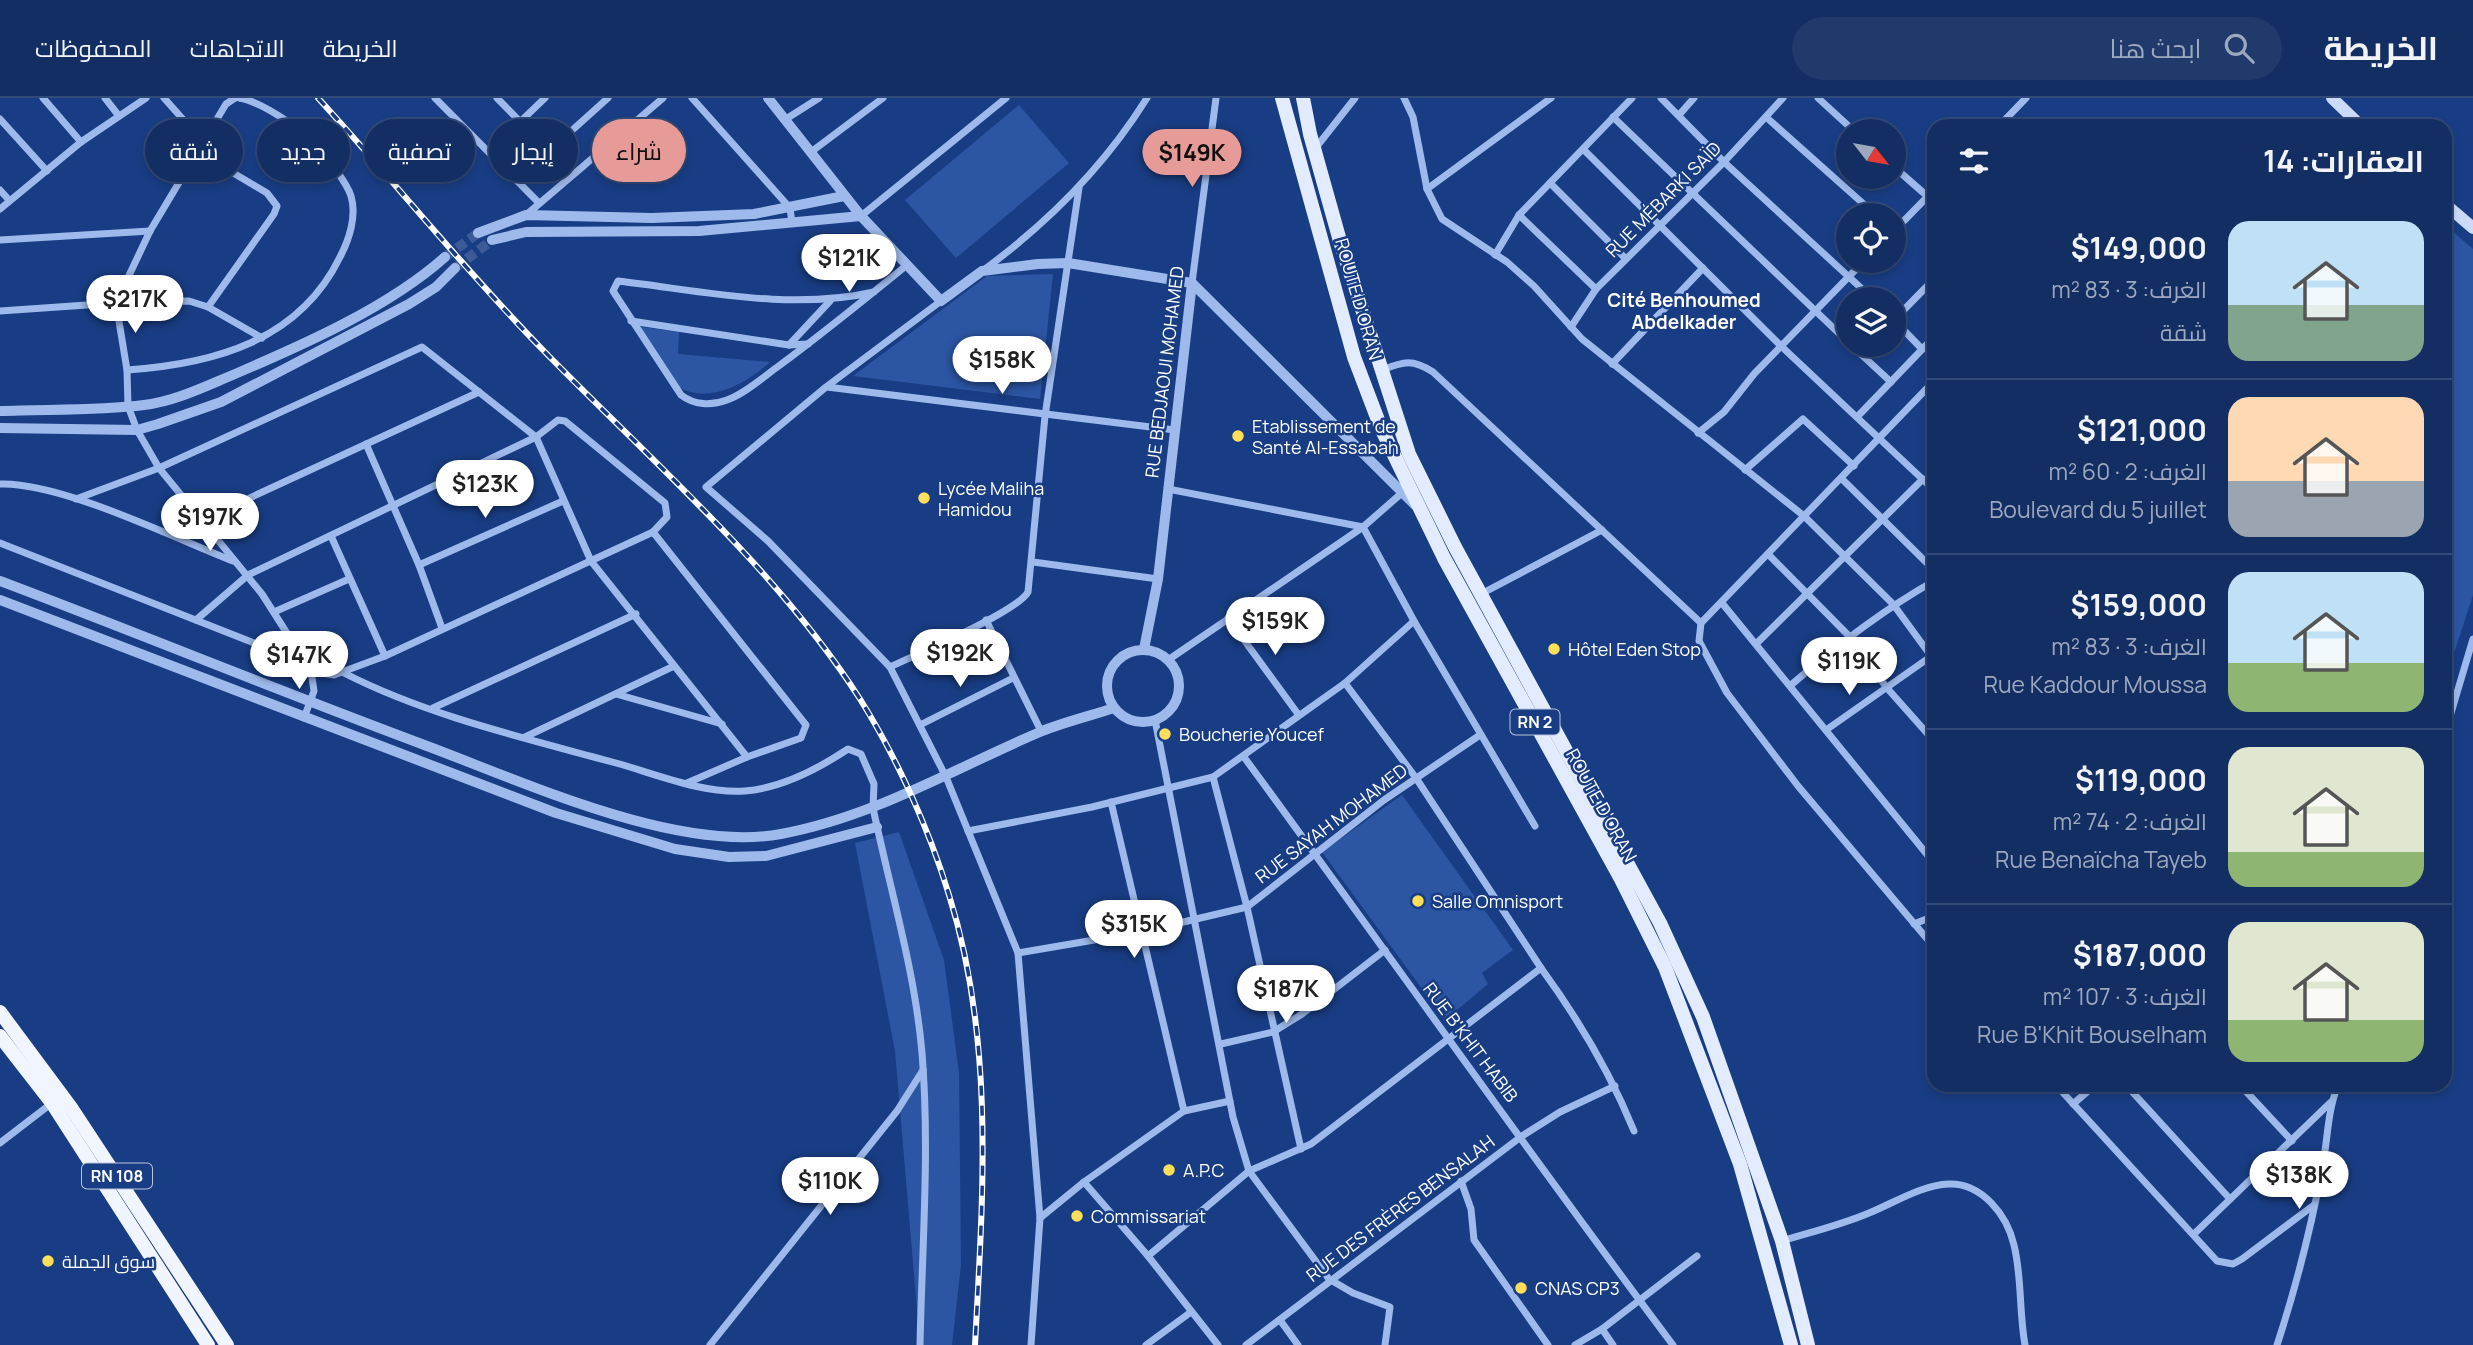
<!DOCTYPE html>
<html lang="ar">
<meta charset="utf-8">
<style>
body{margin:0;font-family:Manrope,Cairo,sans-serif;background:#203a6c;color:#f1f3f6;direction:rtl;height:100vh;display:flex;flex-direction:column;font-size:26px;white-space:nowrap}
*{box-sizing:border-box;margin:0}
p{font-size:23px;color:#9da8be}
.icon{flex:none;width:38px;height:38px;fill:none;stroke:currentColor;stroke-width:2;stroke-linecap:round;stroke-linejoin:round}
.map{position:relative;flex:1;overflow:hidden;direction:ltr}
.sheet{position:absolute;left:1927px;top:21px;width:525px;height:973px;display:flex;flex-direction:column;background:#132e63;border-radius:21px;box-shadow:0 4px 10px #0003,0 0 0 2px #324a78;direction:rtl}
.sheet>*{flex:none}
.banner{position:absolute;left:21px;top:21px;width:665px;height:63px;direction:rtl;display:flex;gap:14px}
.needle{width:46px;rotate:121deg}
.controls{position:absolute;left:1836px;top:21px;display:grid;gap:14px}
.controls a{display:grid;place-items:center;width:70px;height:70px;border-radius:50%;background:#132e63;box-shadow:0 4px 10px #0003,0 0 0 2px #324a78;font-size:35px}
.price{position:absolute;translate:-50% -60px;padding:0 16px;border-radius:24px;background:#fff;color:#222;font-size:23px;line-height:46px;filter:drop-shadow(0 2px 4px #0008)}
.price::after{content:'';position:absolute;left:50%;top:42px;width:21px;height:16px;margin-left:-10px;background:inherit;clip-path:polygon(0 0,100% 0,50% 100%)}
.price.current{background:#e69b98;color:#111}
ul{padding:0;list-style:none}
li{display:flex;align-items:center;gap:21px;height:175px;padding:0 28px}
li+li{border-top:2px solid #324a78}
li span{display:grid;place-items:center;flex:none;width:196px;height:140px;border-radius:21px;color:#555}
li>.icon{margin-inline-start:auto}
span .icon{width:84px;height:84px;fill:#fffc;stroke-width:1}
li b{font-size:30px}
h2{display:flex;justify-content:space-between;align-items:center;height:84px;padding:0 28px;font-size:30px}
.tag{padding:0 24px;border-radius:32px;background:#132e63;box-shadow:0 4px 10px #0003,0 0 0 2px #324a78;font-size:24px;line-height:63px}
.tag.current{background:#e69b98;color:#111}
header{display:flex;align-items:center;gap:42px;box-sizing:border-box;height:98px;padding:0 35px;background:#132e63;border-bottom:2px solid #324a78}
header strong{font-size:33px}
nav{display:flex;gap:38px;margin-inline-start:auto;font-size:24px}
.search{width:490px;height:63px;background:#203a6c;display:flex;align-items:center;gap:18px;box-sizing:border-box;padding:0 24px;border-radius:38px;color:#9da8be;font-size:26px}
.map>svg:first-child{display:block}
.green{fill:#2c55a3}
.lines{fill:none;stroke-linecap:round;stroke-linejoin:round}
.tertiary-tunnel{stroke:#3c5a96;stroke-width:10;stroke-dasharray:10 5;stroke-linecap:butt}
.minor{stroke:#9ebaec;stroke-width:7}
.tertiary{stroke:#9ebaec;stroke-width:10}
.secondary{stroke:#cbdaf9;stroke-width:12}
.primary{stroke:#e3ebff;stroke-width:14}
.trunk{stroke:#f1f5ff;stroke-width:14}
.rail-casing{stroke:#fff;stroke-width:6}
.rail{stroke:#193d84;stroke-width:3.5;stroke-dasharray:10;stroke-linecap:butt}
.poi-dot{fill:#ffdf59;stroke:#193d84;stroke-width:2.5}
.labels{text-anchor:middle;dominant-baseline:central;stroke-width:5;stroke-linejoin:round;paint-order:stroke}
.shield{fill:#193d84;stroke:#bac5da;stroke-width:2}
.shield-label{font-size:16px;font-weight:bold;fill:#fff}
.street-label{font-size:18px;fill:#fff;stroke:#193d84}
.poi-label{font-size:18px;fill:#fff;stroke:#193d84;text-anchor:start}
.neighbourhood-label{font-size:19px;font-weight:bold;fill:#fff;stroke:#193d84}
</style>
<header>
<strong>الخريطة</strong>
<div class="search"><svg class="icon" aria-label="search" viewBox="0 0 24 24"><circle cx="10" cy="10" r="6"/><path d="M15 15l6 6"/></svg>ابحث هنا</div>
<nav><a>الخريطة</a><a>الاتجاهات</a><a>المحفوظات</a></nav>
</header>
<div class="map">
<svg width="2473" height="1247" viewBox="0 0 2473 1247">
<rect width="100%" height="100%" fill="#193d84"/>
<g class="green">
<path d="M1019,7L1069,65L956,160L905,102Z"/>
<path d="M2445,127L2473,151V497L2445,583Z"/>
<path d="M1053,176L1040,301L853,278L987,178Z"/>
<path d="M635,228L679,234L678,256L770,264C747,285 710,306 680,290Z"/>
<path d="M1402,697L1513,852L1482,875L1488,886L1445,922L1322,754Z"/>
<path d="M899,734L944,862L959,975L961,1167L952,1247H920L895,953L855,745Z"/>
</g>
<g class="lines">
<g class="tertiary-tunnel">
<path d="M445,159L478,135"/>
<path d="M455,170L492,142"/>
</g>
<g class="minor">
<path d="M43,0L81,44"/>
<path d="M105,0L119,18"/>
<path d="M164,0L204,45"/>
<path d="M435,0L539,105"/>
<path d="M497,0L572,77"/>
<path d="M692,0L790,110L792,125"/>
<path d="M1404,0L1413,19L1427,91L1442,121L1507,164L1534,188L1582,241L1804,418L1893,506L1931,558"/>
<path d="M1661,0L1724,64L1873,201"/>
<path d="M1818,0L1854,33"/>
<path d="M1679,17L1694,0"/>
<path d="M1613,19L1848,244"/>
<path d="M1766,19L1876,117"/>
<path d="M0,21L47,73"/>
<path d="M786,21L819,0"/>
<path d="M521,23L545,0"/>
<path d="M1999,28L2026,0"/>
<path d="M1314,52L1355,0"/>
<path d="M1584,52L1781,248L1934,392"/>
<path d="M198,54L267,95L277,108L274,116L208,209L189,203L116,205L150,133L226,6L235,0"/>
<path d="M548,54L608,0"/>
<path d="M811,54L883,0"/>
<path d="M1894,69L1934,104"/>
<path d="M1550,85L1625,160"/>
<path d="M1427,91L1551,0"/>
<path d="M0,92L9,102"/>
<path d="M0,111L81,44L146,0"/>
<path d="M526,117L663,0"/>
<path d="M1519,117L1596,191"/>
<path d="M861,118L1006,0"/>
<path d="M1894,133L1934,92"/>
<path d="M0,142L150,133"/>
<path d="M1495,157L1519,117L1632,0"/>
<path d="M985,171C1050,123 1104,69 1147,0"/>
<path d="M1192,185L1216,0"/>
<path d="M874,194C790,213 703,193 618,183L613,193L681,297C694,307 711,308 727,302C744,296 761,281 776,270C821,237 864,202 907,167"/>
<path d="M941,203L826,289L706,389L768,443L890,569L946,679L1018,855L1040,1120L1031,1247"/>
<path d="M208,209L262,240"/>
<path d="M0,213L116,205L127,272L128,308L137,332L159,370L262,496L311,573L314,593L304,620"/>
<path d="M1894,222L1934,181"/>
<path d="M1894,222L1922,251"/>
<path d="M631,223L789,247L808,246"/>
<path d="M1571,229L1596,191L1724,64L1783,0"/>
<path d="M789,247L830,203"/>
<path d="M1851,247L1891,284"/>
<path d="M1612,266L1703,170"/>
<path d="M127,272C214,266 299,243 340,159C349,142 357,118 351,98C347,85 336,73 329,62C316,40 264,4 239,0"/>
<path d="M1382,272C1404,263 1413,261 1433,274L1701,525"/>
<path d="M1934,283L1701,525L1699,543L1727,595L1798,688L1934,849"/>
<path d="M827,289L1175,332"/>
<path d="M1858,318L1934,239"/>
<path d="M1698,335L1724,314L1754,276L1864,163"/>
<path d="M366,346L419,467L442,530"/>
<path d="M1745,372L1803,321L1854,368"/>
<path d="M1842,381L1934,472"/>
<path d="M0,386C61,384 174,440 233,463"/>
<path d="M1168,391L1363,429L1414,523L1535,728"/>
<path d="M76,401L159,370L422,249L536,339L591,463L747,659"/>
<path d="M202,422L479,294"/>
<path d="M653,434L806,627L801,640L747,659L687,685"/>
<path d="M331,438L385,558"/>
<path d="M0,445L305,565"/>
<path d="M1768,456L1848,537L1887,590L1934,643"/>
<path d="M1033,464L1158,481"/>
<path d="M419,467L563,403"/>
<path d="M1481,496L1602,432"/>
<path d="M1722,505L1934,765"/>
<path d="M274,514L349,481"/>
<path d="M1228,520L1298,616"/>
<path d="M196,522L248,477L536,339L558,322L565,323L665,405L667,419L653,434L385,558L334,577L311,573"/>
<path d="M986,522L1041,633"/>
<path d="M1757,545L1923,381"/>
<path d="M1168,562L1363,429L1403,394"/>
<path d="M890,569C915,557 1017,514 1028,494L1045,318L1079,90"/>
<path d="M344,575C428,618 525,640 616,665C656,676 703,696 745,693C782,690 818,671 848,651L861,656L874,686L873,710C890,791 915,873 922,955C930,1051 922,1150 920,1247"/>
<path d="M1345,585L1416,680L1541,870"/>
<path d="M1791,587C1836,548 1881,513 1934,483"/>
<path d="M616,596L722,626"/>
<path d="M433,610L636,516"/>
<path d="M1155,622L1233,1019L1249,1073L1329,1181L1353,1195L1390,1209L1385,1247"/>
<path d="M920,627L1013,580"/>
<path d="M1826,632L1933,557"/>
<path d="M2445,635L2473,541"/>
<path d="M525,639L674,568"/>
<path d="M1244,659C1388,855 1527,1053 1673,1247"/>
<path d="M1213,679L1247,809L1301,1051"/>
<path d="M1111,704L1184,1013"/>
<path d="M968,733L1092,709L1213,679L1345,585L1414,523"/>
<path d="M1914,826L1934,818"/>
<path d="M1018,855L1141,834L1247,809L1384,702L1480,637"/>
<path d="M1221,946L1273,934L1302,916L1385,852"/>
<path d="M2056,987L2217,1163L2233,1166L2242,1161L2314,1107"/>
<path d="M2126,987L2230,1101"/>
<path d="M2240,987L2292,1043"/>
<path d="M2073,1006L2095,987"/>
<path d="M0,1045L52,1005"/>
<path d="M1461,1083L1471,1111L1474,1142L1548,1247"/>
<path d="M1084,1084L1148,1158L1218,1247"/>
<path d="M1040,1120L1084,1084L1184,1013L1230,1003"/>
<path d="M2194,1136L2331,1004"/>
<path d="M1782,1143C1811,1134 1841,1127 1869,1115C1894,1105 1921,1087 1949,1086C1982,1085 2007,1117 2014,1147C2022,1179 2019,1214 2025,1247"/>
<path d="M1148,1158L1249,1073L1311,1046L1541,870C1579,922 1610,974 1634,1033"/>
<path d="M1280,1222L1298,1247"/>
<path d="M1602,1231L1613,1247"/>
<path d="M710,1247L897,1013L923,972"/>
<path d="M1146,1247L1191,1214"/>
<path d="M1246,1247L1522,1038L1560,1014L1615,988"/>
<path d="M1575,1247L1602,1231L1697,1158"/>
<path d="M2277,1247C2296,1189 2311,1130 2322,1071C2328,1042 2327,1014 2338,987"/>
</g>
<g class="tertiary">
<path d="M768,0L861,118L941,203L982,173L1038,166L1068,165L1192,185L1415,407"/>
<path d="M478,135L526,117L652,120L754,116L844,98"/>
<path d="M492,142L526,134L699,133L861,118"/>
<path d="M0,313C48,311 97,313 144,307C176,303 206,288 235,276C305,246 389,209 445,159"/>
<path d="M0,330L137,332L158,326L221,304L409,206L436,189L455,170"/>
<path d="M0,483C143,537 284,595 427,648C526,685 677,755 781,736C874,719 955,670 1040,634C1064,624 1090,618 1114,610"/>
<path d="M0,502L556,715L675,751L729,759L766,758L877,729"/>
<path d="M1144,551L1158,481L1192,185"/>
<circle cx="1143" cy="588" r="36"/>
</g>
<g class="secondary">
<path d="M2332,0L2361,28"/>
<path d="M2445,106L2473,130"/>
</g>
<g class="primary">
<path d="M1282,0L1354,259L1381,330L1444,460L1621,781L1665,869L1740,1066L1791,1247"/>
<path d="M1303,0L1310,36L1340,143L1409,356L1455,449L1660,825L1703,919L1782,1143L1808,1247"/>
</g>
<g class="trunk">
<path d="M0,914L72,1011L227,1247"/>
<path d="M0,938L52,1005L208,1247"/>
</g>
<defs>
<path id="rail" d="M318,0C393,82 463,170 541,250C648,360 777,471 860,601C897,660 929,731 949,797C995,943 983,1097 975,1247"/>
</defs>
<use href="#rail" class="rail-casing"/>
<use href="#rail" class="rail"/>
</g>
<g class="poi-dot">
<circle cx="1238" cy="338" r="7"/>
<circle cx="924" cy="400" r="7"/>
<circle cx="1554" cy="551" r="7"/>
<circle cx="1165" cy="636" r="7"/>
<circle cx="1418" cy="803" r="7"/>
<circle cx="1169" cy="1072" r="7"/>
<circle cx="1077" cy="1118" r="7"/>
<circle cx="48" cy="1163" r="7"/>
<circle cx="1521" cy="1190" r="7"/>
</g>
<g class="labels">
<g class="shield">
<rect x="1510.5" y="611.5" width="49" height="25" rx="5"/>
<rect x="82" y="1065.5" width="70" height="25" rx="5"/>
</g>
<g class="shield-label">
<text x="1535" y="624">RN 2</text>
<text x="117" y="1078">RN 108</text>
</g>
<g class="street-label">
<text transform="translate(1663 101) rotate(-45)">RUE MÉBARKI SAÏD</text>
<text transform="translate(1359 201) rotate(74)">ROUTE D'ORAN</text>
<text transform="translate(1164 274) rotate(-83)">RUE BEDJAOUI MOHAMED</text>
<text transform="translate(1602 707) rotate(61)">ROUTE D'ORAN</text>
<text transform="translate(1331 725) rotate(-37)">RUE SAYAH MOHAMED</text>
<text transform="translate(1471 944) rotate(53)">RUE B'KHIT HABIB</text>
<text transform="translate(1400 1110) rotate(-37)">RUE DES FRÈRES BENSALAH</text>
</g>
<g class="poi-label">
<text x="1252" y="328">Etablissement de<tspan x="1252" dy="21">Santé Al-Essabah</tspan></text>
<text x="938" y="390">Lycée Maliha<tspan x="938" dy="21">Hamidou</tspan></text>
<text x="1568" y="551">Hôtel Eden Stop</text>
<text x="1179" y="636">Boucherie Youcef</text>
<text x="1432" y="803">Salle Omnisport</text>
<text x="1183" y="1072">A.P.C</text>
<text x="1091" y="1118">Commissariat</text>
<text x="62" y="1163">سوق الجملة</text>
<text x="1535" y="1190">CNAS CP3</text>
</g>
<g class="neighbourhood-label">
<text x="1684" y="202">Cité Benhoumed<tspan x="1684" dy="22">Abdelkader</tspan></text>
</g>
</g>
</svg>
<div class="controls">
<a><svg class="needle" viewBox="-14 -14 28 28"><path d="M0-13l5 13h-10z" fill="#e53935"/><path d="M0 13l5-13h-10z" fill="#9da8be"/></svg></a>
<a><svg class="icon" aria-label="locate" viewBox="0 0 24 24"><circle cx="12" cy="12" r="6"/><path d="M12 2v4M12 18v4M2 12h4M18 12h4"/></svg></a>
<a><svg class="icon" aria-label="layers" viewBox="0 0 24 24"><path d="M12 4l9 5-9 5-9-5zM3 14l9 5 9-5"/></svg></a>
</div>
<b class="price current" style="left:1192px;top:91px">$149K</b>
<b class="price" style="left:849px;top:196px">$121K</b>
<b class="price" style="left:135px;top:237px">$217K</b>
<b class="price" style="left:1002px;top:298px">$158K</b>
<b class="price" style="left:485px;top:422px">$123K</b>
<b class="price" style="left:210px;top:455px">$197K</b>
<b class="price" style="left:1275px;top:559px">$159K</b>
<b class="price" style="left:960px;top:591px">$192K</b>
<b class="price" style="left:299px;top:593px">$147K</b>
<b class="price" style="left:1849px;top:599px">$119K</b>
<b class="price" style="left:1134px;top:862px">$315K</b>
<b class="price" style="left:1286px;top:927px">$187K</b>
<b class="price" style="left:2299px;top:1113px">$138K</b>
<b class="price" style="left:830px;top:1119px">$110K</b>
<div class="banner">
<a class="tag current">شراء</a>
<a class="tag">إيجار</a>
<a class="tag">تصفية</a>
<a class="tag">جديد</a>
<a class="tag">شقة</a>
</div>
<section class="sheet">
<h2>العقارات: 14<svg class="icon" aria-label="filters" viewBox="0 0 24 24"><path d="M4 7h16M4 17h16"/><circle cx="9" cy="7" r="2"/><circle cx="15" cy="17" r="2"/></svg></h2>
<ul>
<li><span style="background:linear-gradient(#bfe0f5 60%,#7fa58c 0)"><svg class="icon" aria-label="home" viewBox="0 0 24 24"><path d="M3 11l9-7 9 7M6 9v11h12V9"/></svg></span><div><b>$149,000</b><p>الغرف: 3 · 83 m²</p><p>شقة</p></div></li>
<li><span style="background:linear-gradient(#ffd9b3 60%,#9aa5b1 0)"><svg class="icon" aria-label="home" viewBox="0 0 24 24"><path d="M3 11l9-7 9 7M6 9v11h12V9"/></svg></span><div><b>$121,000</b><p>الغرف: 2 · 60 m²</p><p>Boulevard du 5 juillet</p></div></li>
<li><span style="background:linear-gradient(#bfe0f5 65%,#8fb573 0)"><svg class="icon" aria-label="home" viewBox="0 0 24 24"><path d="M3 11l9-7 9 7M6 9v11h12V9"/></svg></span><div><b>$159,000</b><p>الغرف: 3 · 83 m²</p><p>Rue Kaddour Moussa</p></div></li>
<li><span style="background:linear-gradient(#dfe7d0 75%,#8fb573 0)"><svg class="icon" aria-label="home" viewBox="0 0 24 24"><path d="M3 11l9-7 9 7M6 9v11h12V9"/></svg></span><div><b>$119,000</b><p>الغرف: 2 · 74 m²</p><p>Rue Benaïcha Tayeb</p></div></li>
<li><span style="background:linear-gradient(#dfe7d0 70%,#8fb573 0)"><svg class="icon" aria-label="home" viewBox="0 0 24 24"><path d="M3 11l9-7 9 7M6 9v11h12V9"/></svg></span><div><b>$187,000</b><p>الغرف: 3 · 107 m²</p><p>Rue B'Khit Bouselham</p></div></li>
</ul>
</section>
</div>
